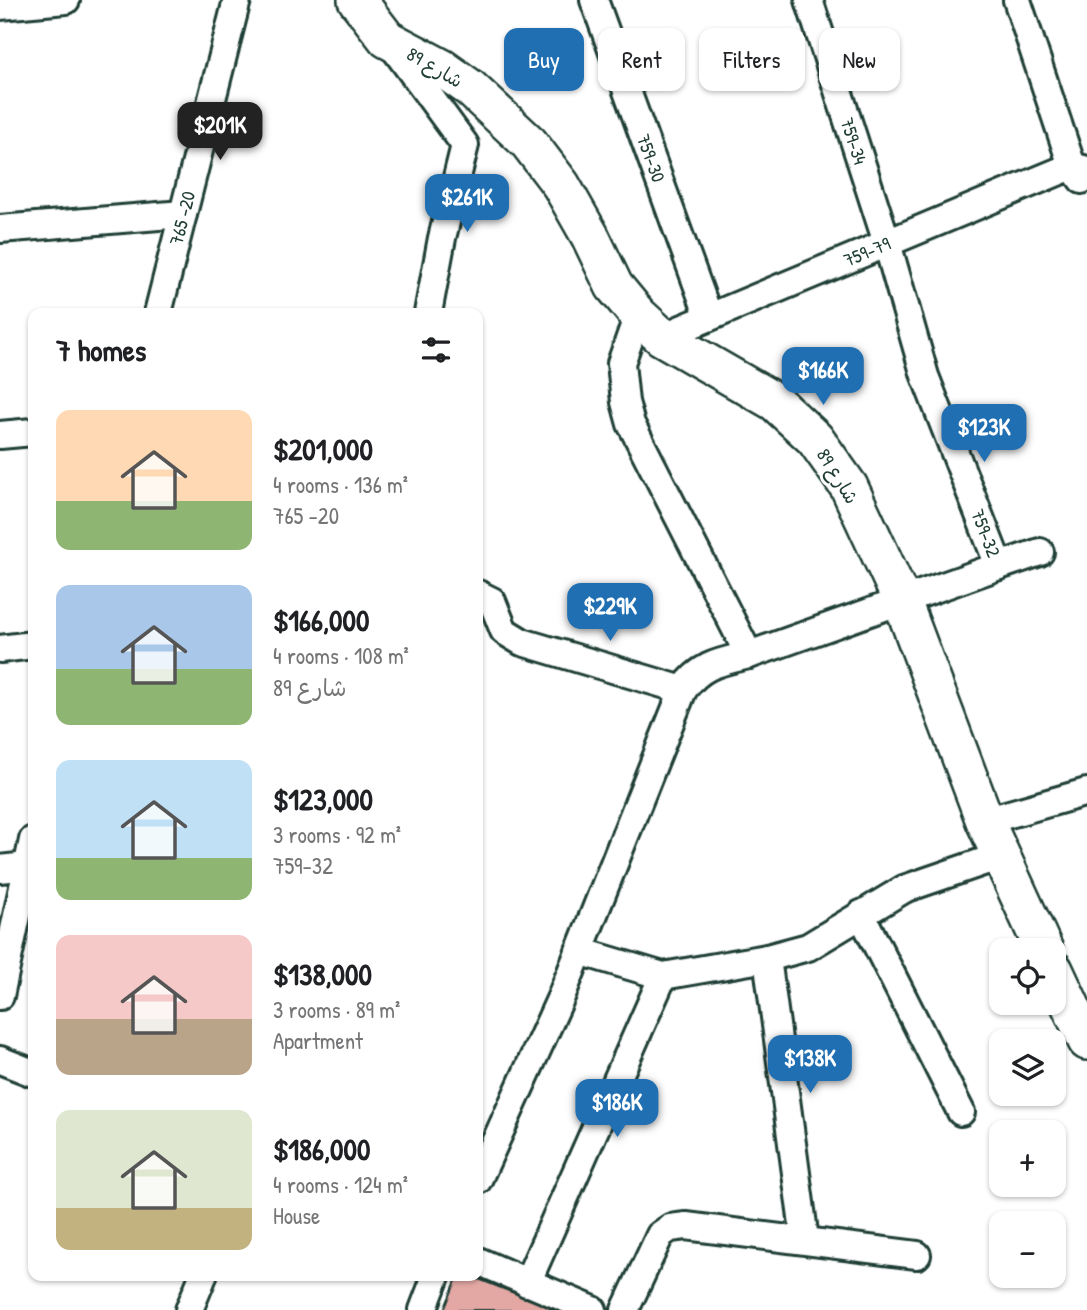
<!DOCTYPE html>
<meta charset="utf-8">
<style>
body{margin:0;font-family:"Patrick Hand","Playpen Sans Arabic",sans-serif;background:#f6f6f6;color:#202124;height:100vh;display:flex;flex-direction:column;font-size:26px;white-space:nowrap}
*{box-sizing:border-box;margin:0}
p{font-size:23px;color:#757577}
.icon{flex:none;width:38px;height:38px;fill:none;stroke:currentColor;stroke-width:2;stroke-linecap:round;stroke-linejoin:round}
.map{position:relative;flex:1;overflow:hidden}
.side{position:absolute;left:28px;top:308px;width:455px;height:973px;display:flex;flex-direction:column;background:#fff;border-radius:14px;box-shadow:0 2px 5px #0004}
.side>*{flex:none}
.hud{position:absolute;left:504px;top:28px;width:478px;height:63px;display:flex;gap:14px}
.buttons{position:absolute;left:989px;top:938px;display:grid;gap:14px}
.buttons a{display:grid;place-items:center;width:77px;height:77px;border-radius:14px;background:#fff;box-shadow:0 2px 5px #0004;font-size:35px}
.price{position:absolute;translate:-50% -60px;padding:0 16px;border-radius:14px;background:#1f6fb2;color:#fff;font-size:23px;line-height:46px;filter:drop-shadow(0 2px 4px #0008)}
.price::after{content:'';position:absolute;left:50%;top:42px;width:21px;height:16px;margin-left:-10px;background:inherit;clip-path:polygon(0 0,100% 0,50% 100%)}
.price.active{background:#222;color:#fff}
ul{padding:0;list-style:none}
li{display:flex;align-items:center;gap:21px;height:175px;padding:0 28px}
li span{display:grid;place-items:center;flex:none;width:196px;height:140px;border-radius:14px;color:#555}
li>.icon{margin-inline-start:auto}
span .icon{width:84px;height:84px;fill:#fffc;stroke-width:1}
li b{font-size:30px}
h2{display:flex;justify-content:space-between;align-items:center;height:84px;padding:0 28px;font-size:30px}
.chip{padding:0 24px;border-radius:14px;background:#fff;box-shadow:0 2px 5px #0004;font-size:24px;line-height:63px}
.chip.active{background:#1f6fb2;color:#fff}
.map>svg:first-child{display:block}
.building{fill:#e3a8a4;stroke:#1f3d34;stroke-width:2}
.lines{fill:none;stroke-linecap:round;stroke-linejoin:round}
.street-casing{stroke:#1f3d34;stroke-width:32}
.secondary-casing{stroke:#1f3d34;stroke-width:42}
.street{stroke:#fff;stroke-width:26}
.secondary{stroke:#fff;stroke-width:37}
.labels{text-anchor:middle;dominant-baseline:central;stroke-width:6;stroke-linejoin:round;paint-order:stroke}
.street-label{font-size:19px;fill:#1f3d34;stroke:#fff}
</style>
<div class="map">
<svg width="1087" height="1310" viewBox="0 0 1087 1310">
<rect width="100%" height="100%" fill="#fff"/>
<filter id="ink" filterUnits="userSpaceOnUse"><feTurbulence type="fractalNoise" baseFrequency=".0143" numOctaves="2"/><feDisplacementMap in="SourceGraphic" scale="14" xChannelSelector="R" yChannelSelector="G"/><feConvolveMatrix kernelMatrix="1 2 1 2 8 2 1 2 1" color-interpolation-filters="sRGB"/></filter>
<g filter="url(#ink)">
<path class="building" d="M458,1276H471L557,1310H444Z"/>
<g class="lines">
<defs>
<g id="street">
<path id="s1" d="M594,0L709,317"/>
<path d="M1017,0L1072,166L1082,180"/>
<path d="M0,6L66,0"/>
<path d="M392,45L465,145L442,238L428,313"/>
<path d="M0,229L183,214"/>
<path id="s2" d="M158,313L237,0"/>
<path d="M638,315L621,363L625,402L631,424L749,655"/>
<path id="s3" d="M662,337L1072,166L1087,170"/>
<path d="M0,435L33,432"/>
<path d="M999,566L1040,552"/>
<path d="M478,594L492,601L504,631L522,642L683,690"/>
<path d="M0,649L33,645"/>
<path d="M985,821L1087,792"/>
<path d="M0,869L27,866"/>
<path d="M861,914L961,1112"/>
<path d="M579,951L663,976L767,958L808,947L904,889L1000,856"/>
<path d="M767,958L805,1240"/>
<path d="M0,996L33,840"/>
<path d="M0,1060L33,1073"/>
<path d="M478,1180L561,997L683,690C701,664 720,662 749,655L999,566L925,376L887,243L809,0"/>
<path d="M478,1261L593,1310"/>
<path d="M527,1283L663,976"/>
<path d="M189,1310L203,1276"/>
<path d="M423,1310L436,1276"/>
<path d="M625,1310L660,1235L670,1228L686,1226L917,1255"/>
</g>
<g id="secondary">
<path d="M357,0L387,39L442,68L470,88L529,143L561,185L590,236L614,286L638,315L662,337L775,402L815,439L849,487L902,601L985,821L1044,950"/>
<path d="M1054,970L1087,1041"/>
</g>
</defs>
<use href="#street" class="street-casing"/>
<use href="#secondary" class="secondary-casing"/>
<use href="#street" class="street"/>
<use href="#secondary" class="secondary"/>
</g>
</g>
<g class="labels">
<g class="street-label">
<text transform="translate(435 67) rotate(30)">شارع 89</text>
<text transform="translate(854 141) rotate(72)">759-34</text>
<text stroke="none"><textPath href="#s1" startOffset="168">759-30</textPath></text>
<text stroke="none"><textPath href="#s2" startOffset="98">765 -20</textPath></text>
<text stroke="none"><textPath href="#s3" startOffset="222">759-79</textPath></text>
<text transform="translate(838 476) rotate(58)">شارع 89</text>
<text transform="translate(986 533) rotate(69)">759-32</text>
</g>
</g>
</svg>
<div class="buttons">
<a><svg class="icon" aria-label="locate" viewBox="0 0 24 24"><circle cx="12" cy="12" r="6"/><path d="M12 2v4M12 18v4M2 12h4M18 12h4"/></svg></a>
<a><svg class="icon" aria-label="layers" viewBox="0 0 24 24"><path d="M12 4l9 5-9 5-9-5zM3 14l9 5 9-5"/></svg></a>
<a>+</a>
<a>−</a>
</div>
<b class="price active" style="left:220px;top:162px">$201K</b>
<b class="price" style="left:467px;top:234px">$261K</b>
<b class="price" style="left:823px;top:407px">$166K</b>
<b class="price" style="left:984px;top:464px">$123K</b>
<b class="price" style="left:610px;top:643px">$229K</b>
<b class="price" style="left:810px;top:1095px">$138K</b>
<b class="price" style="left:617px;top:1139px">$186K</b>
<div class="hud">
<a class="chip active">Buy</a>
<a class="chip">Rent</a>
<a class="chip">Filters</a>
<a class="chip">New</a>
</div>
<section class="side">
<h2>7 homes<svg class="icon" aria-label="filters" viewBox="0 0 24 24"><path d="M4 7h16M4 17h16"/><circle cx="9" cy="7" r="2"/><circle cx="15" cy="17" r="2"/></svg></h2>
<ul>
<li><span style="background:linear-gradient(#ffd9b3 65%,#8fb573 0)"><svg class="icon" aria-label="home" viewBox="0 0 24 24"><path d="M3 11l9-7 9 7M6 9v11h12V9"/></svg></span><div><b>$201,000</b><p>4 rooms · 136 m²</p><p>765 -20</p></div></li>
<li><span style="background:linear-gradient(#a9c7e8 60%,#8fb573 0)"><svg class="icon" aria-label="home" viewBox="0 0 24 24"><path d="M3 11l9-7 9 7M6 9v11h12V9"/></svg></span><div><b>$166,000</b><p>4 rooms · 108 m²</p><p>شارع 89</p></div></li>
<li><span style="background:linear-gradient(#bfe0f5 70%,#8fb573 0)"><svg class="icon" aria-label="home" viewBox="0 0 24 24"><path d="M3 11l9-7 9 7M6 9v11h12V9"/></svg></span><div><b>$123,000</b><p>3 rooms · 92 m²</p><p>759-32</p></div></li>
<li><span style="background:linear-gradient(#f6c9c9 60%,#b9a48a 0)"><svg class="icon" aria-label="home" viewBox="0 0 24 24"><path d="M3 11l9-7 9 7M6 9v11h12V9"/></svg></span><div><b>$138,000</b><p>3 rooms · 89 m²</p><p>Apartment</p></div></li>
<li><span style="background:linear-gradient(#dfe7d0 70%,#c2b280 0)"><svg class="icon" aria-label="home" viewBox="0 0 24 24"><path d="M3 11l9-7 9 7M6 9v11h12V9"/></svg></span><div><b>$186,000</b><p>4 rooms · 124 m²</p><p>House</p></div></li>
</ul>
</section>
</div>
